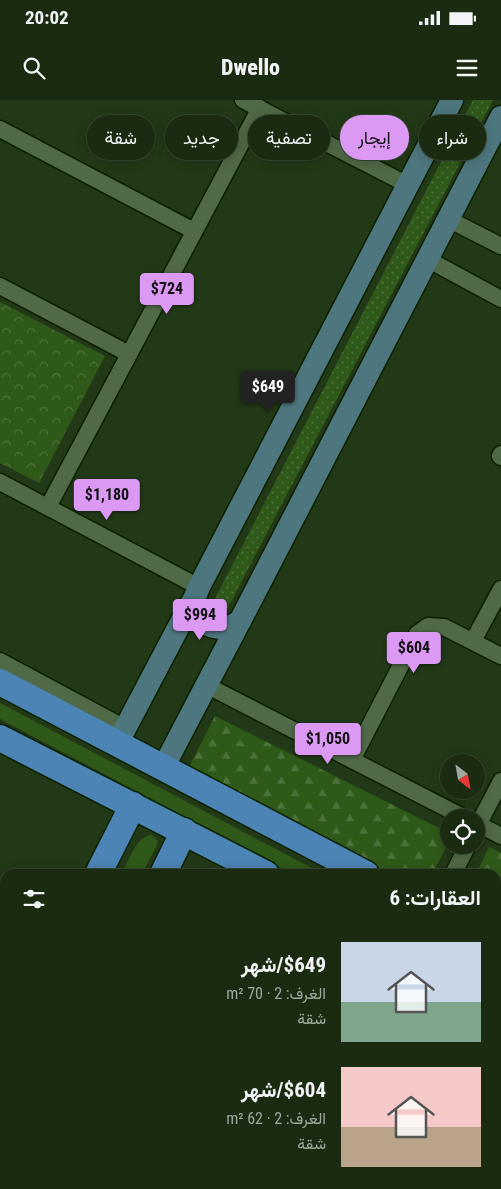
<!DOCTYPE html>
<html lang="ar">
<meta charset="utf-8">
<style>
body{margin:0;font-family:"Roboto Condensed",Vazirmatn,sans-serif;background:#23331a;color:#f1f3f6;direction:rtl;height:100vh;display:flex;flex-direction:column;font-size:19px;white-space:nowrap}
*{box-sizing:border-box;margin:0}
p{font-size:16px;color:#9fa79f}
.icon{flex:none;width:28px;height:28px;fill:none;stroke:currentColor;stroke-width:2;stroke-linecap:round;stroke-linejoin:round}
.map{position:relative;flex:1;overflow:hidden;direction:ltr}
.details{position:absolute;left:0px;top:769px;width:501px;height:321px;display:flex;flex-direction:column;background:#1a2b11;border-radius:15px 15px 0 0;box-shadow:0 2px 12px #0003,0 0 0 1px #384731;direction:rtl}
.details>*{flex:none}
.top-card{position:absolute;left:15px;top:15px;width:471px;height:45px;direction:rtl;display:flex;gap:10px}
.needle{width:32px;rotate:149deg}
.controls{position:absolute;left:440px;top:654px;display:grid;gap:10px}
.controls a{display:grid;place-items:center;width:45px;height:45px;border-radius:50%;background:#1a2b11;box-shadow:0 2px 12px #0003,0 0 0 1px #384731;font-size:25px}
.price{position:absolute;translate:-50% -42px;padding:0 11px;border-radius:5px;background:#dc99f4;color:#111;font-size:16px;line-height:32px;filter:drop-shadow(0 1px 2px #0008)}
.price::after{content:'';position:absolute;left:50%;top:30px;width:15px;height:11px;margin-left:-8px;background:inherit;clip-path:polygon(0 0,100% 0,50% 100%)}
.price.selected{background:#222;color:#fff}
ul{padding:0;list-style:none}
li{display:flex;align-items:center;gap:15px;height:125px;padding:0 20px}
li span{display:grid;place-items:center;flex:none;width:140px;height:100px;border-radius:0px;color:#555}
li>.icon{margin-inline-start:auto}
span .icon{width:60px;height:60px;fill:#fffc;stroke-width:1}
li b{font-size:21px}
h2{display:flex;justify-content:space-between;align-items:center;height:60px;padding:0 20px;font-size:21px}
.tag{padding:0 18px;border-radius:22px;background:#1a2b11;box-shadow:0 2px 12px #0003,0 0 0 1px #384731;font-size:18px;line-height:45px}
.tag.selected{background:#dc99f4;color:#111}
.status{display:flex;justify-content:space-between;align-items:center;height:35px;padding:0 25px;background:#1a2b11;direction:ltr}
.status svg{height:14px;fill:currentColor}
header{display:flex;justify-content:space-between;align-items:center;height:65px;padding:0 20px;background:#1a2b11;font-size:22px;font-weight:800}
.map>svg:first-child{display:block}
.grass{fill:#2f5919}
.forest{fill:url(#forest-firs)}
.park{fill:url(#park-crowns)}
.garden{fill:url(#garden-dots)}
.building{fill:url(#building-hatch);stroke:#578268}
.lines{fill:none;stroke-linecap:round;stroke-linejoin:round}
.street-casing{stroke:#0a2001;stroke-width:19}
.secondary-casing{stroke:#0a2001;stroke-width:25}
.primary-casing{stroke:#0a2001;stroke-width:29}
.street{stroke:#506946;stroke-width:16}
.secondary{stroke:#4e767e;stroke-width:22}
.primary{stroke:#4b84b5;stroke-width:26}
</style>
<div class="status"><b>20:02</b><svg viewBox="0 0 49 12"><path d="M0 12V9h3v3zM5 12V6h3v6zM10 12V3h3v9zM15 12V0h3v12zM26 1h20v11H26zM47 4h2v5h-2z"/></svg></div>
<header><svg class="icon" aria-label="menu" viewBox="0 0 24 24"><path d="M4 6h16M4 12h16M4 18h16"/></svg>Dwello<svg class="icon" aria-label="search" viewBox="0 0 24 24"><circle cx="10" cy="10" r="6"/><path d="M15 15l6 6"/></svg></header>
<div class="map">
<svg width="501" height="1089" viewBox="0 0 501 1089">
<defs>
<pattern id="forest-firs" width="22" height="20" patternUnits="userSpaceOnUse" patternTransform="scale(1.25)"><rect width="22" height="20" fill="#2f5919"/><path d="M5 1l3.5 6h-7zM16 11l3.5 6h-7z" fill="#4d713a"/></pattern>
<pattern id="park-crowns" width="20" height="18" patternUnits="userSpaceOnUse" patternTransform="scale(1.25)"><rect width="20" height="18" fill="#2f5919"/><path d="M2 6a3 3 0 1 1 6 0M12 15a3 3 0 1 1 6 0" fill="none" stroke="#4d713a"/></pattern>
<pattern id="garden-dots" width="8" height="8" patternUnits="userSpaceOnUse" patternTransform="scale(1.25)"><rect width="8" height="8" fill="#2f5919"/><path d="M2 2h.1M6 6h.1" fill="none" stroke="#4d713a" stroke-width="1.8" stroke-linecap="round"/></pattern>
<pattern id="building-hatch" width="6" height="6" patternUnits="userSpaceOnUse" patternTransform="scale(1.25)"><rect width="6" height="6" fill="#175c3a"/><path d="M-1 1l2-2M0 6l6-6M5 7l2-2" fill="none" stroke="#397456"/></pattern>
</defs>
<rect width="100%" height="100%" fill="#223917"/>
<g class="grass">
<path d="M0,603L323,774H293L0,619Z"/>
<path d="M151,735L155,738L158,742L156,747L142,774H122C128,761 136,737 151,735Z"/>
<path d="M5,996V1036L0,1045V1006Z"/>
</g>
<g class="forest">
<path d="M215,616L449,733V742L432,774H392L187,671Z"/>
<path d="M489,747L501,753V829L496,827V774H476Z"/>
<path d="M496,948L501,951V1089H318L320,1085H496Z"/>
</g>
<path class="park" d="M0,202L105,256L39,383L0,363Z"/>
<path class="garden" d="M473,0H493L223,517H208L209,510Z"/>
<g class="building">
<path d="M20,1085H30L38,1089H18Z"/>
<path d="M58,1085H87L95,1089H56Z"/>
<path d="M138,1085H170L168,1089H146Z"/>
<path d="M170,1085H180L187,1089H168Z"/>
<path d="M267,1085H316L314,1089H265Z"/>
</g>
<g class="lines">
<defs>
<g id="street">
<path d="M243,0L408,85"/>
<path d="M0,29L194,131"/>
<path d="M448,119L501,146"/>
<path d="M427,159L501,199"/>
<path d="M0,186L129,254"/>
<path d="M501,354L500,356L501,357"/>
<path d="M0,382L199,487"/>
<path d="M48,407L260,8"/>
<path d="M473,541L501,489"/>
<path d="M0,561L125,628"/>
<path d="M206,585L465,718"/>
<path d="M352,660L417,534L428,526L444,527L501,556"/>
<path d="M476,723L501,736"/>
<path d="M476,729L501,681"/>
<path d="M453,774L468,745"/>
<path d="M0,837L5,839"/>
</g>
<g id="secondary">
<path d="M195,497C194,525 218,536 240,521"/>
<path d="M117,644L179,526L195,497L199,487L452,0"/>
<path d="M163,668L240,521L501,17"/>
</g>
<g id="primary">
<path d="M0,582L366,774"/>
<path d="M0,638L266,774"/>
<path d="M98,774L133,705"/>
<path d="M163,774L184,731"/>
<path d="M496,842L501,844"/>
<path d="M496,893L501,896"/>
<path d="M0,964L5,955"/>
<path d="M0,1084L5,1074"/>
</g>
</defs>
<use href="#street" class="street-casing"/>
<use href="#secondary" class="secondary-casing"/>
<use href="#primary" class="primary-casing"/>
<use href="#street" class="street"/>
<use href="#secondary" class="secondary"/>
<use href="#primary" class="primary"/>
</g>
</svg>
<div class="controls">
<a><svg class="needle" viewBox="-14 -14 28 28"><path d="M0-13l5 13h-10z" fill="#e53935"/><path d="M0 13l5-13h-10z" fill="#9fa79f"/></svg></a>
<a><svg class="icon" aria-label="locate" viewBox="0 0 24 24"><circle cx="12" cy="12" r="6"/><path d="M12 2v4M12 18v4M2 12h4M18 12h4"/></svg></a>
</div>
<b class="price" style="left:167px;top:215px">$724</b>
<b class="price selected" style="left:268px;top:313px">$649</b>
<b class="price" style="left:107px;top:421px">$1,180</b>
<b class="price" style="left:200px;top:541px">$994</b>
<b class="price" style="left:414px;top:574px">$604</b>
<b class="price" style="left:328px;top:665px">$1,050</b>
<div class="top-card">
<a class="tag">شراء</a>
<a class="tag selected">إيجار</a>
<a class="tag">تصفية</a>
<a class="tag">جديد</a>
<a class="tag">شقة</a>
</div>
<section class="details">
<h2>العقارات: 6<svg class="icon" aria-label="filters" viewBox="0 0 24 24"><path d="M4 7h16M4 17h16"/><circle cx="9" cy="7" r="2"/><circle cx="15" cy="17" r="2"/></svg></h2>
<ul>
<li><span style="background:linear-gradient(#c9d6e8 60%,#7fa58c 0)"><svg class="icon" aria-label="home" viewBox="0 0 24 24"><path d="M3 11l9-7 9 7M6 9v11h12V9"/></svg></span><div><b>$649/شهر</b><p>الغرف: 2 · 70 m²</p><p>شقة</p></div></li>
<li><span style="background:linear-gradient(#f6c9c9 60%,#b9a48a 0)"><svg class="icon" aria-label="home" viewBox="0 0 24 24"><path d="M3 11l9-7 9 7M6 9v11h12V9"/></svg></span><div><b>$604/شهر</b><p>الغرف: 2 · 62 m²</p><p>شقة</p></div></li>
</ul>
</section>
</div>
